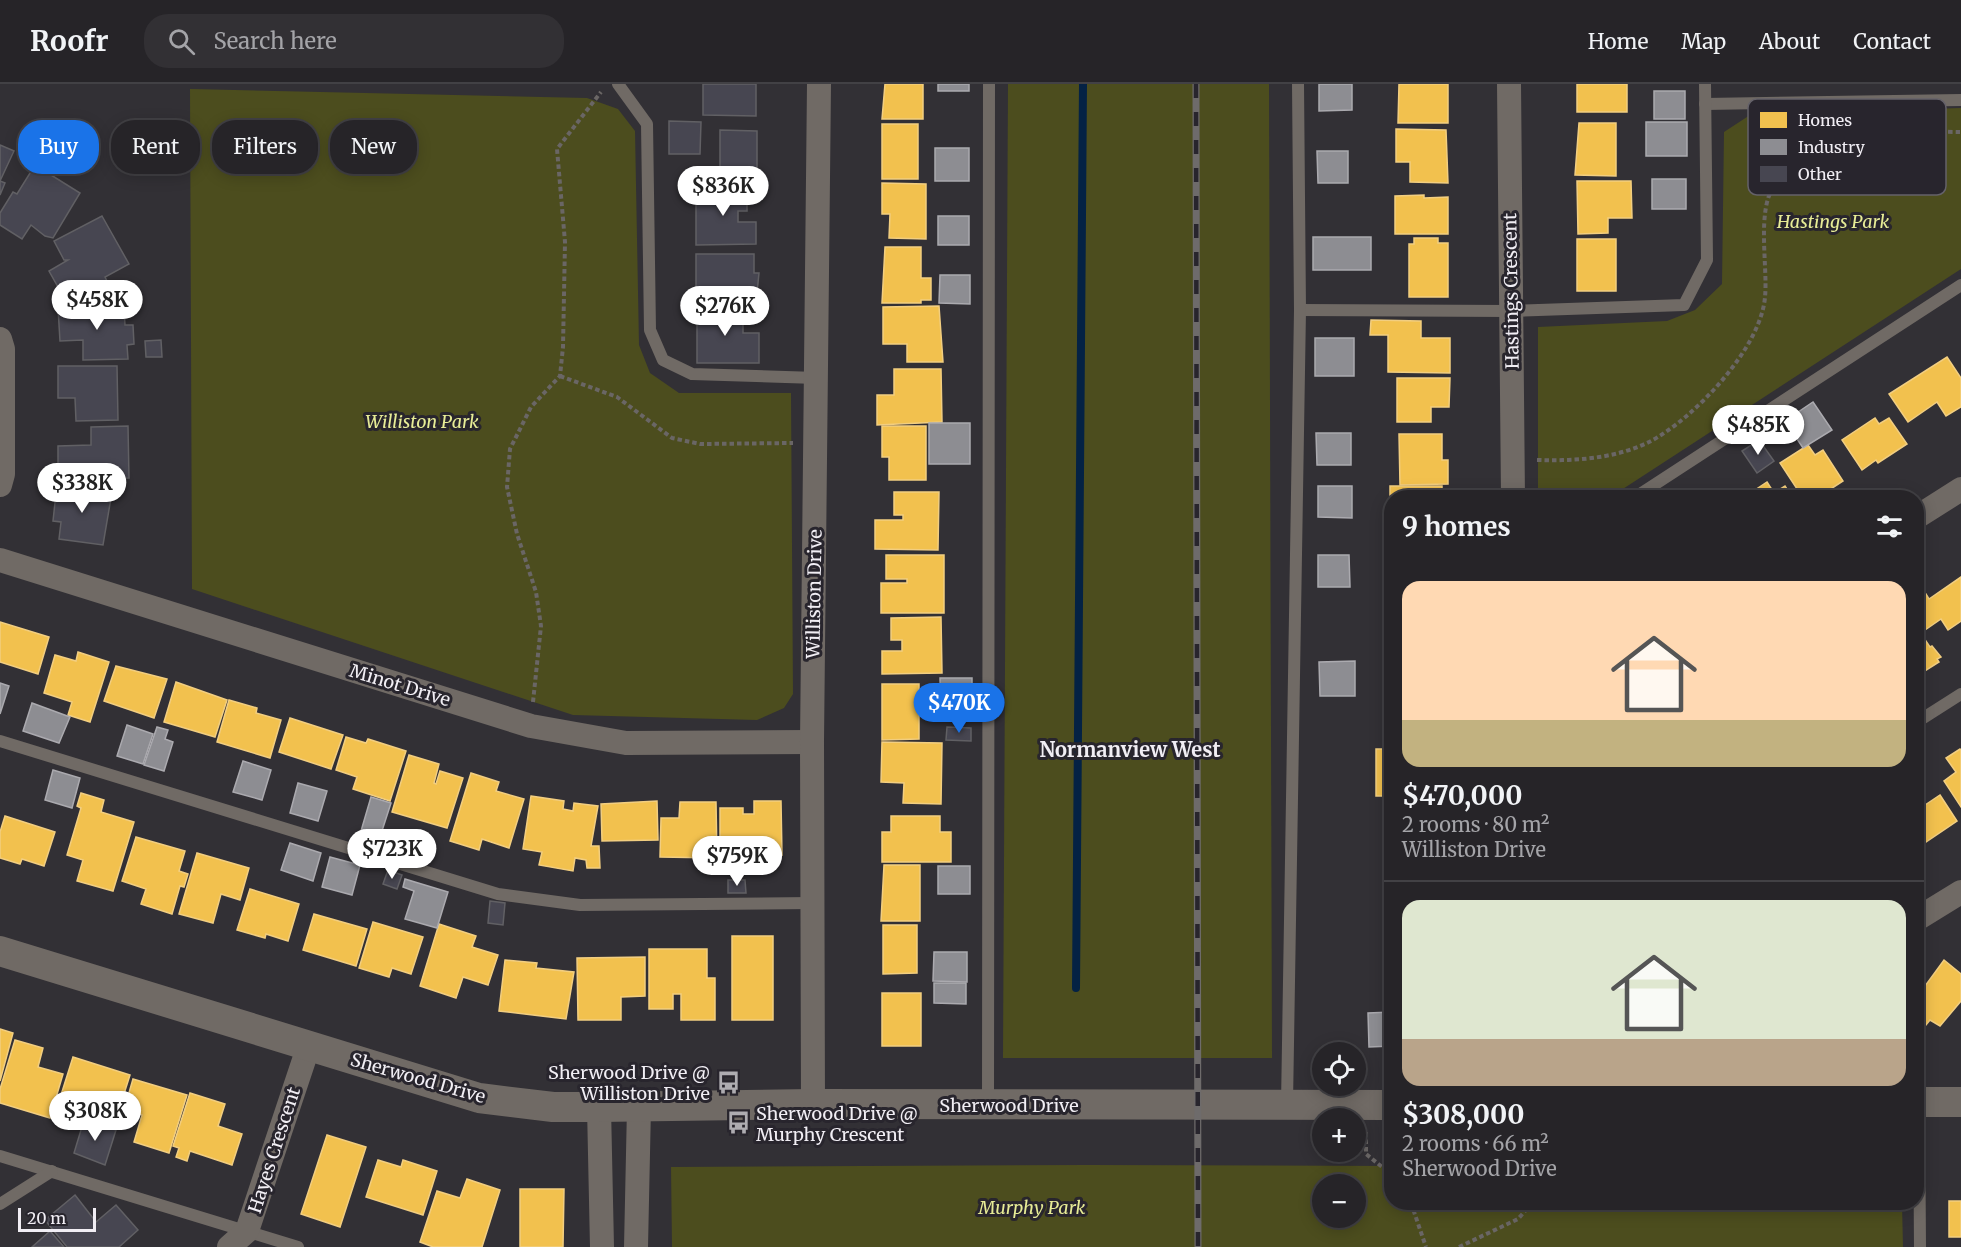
<!DOCTYPE html>
<meta charset="utf-8">
<style>
body{margin:0;font-family:Merriweather,serif;background:#323034;color:#f1f3f6;height:100vh;display:flex;flex-direction:column;font-size:22px;white-space:nowrap}
*{box-sizing:border-box;margin:0}
p{font-size:20px;color:#a4a4a8}
.icon{flex:none;width:33px;height:33px;fill:none;stroke:currentColor;stroke-width:2;stroke-linecap:round;stroke-linejoin:round}
.map{position:relative;flex:1;overflow:hidden}
.side{position:absolute;left:1384px;top:406px;width:540px;height:720px;display:flex;flex-direction:column;background:#262428;border-radius:24px;box-shadow:0 3px 15px #0003,0 0 0 2px #424145}
.side>*{flex:none}
.hud{position:absolute;left:18px;top:36px;width:570px;height:54px;display:flex;gap:12px}
.controls{position:absolute;left:1312px;top:958px;display:grid;gap:12px}
.controls a{display:grid;place-items:center;width:54px;height:54px;border-radius:50%;background:#262428;box-shadow:0 3px 15px #0003,0 0 0 2px #424145;font-size:30px}
.scale{position:absolute;left:18px;bottom:15px;width:78px;box-sizing:border-box;padding-left:6px;border:3px solid #f1eef4;border-top:0;font-size:16px;line-height:21px;white-space:nowrap;color:#f1eef4;-webkit-text-stroke:4px #28252d;paint-order:stroke}
.price{position:absolute;translate:-50% -51px;padding:0 14px;border-radius:21px;background:#fff;color:#222;font-size:20px;line-height:39px;filter:drop-shadow(0 2px 3px #0008)}
.price::after{content:'';position:absolute;left:50%;top:36px;width:18px;height:14px;margin-left:-9px;background:inherit;clip-path:polygon(0 0,100% 0,50% 100%)}
.price.active{background:#1a73e8;color:#fff}
ul{padding:0;list-style:none}
li{display:grid;align-content:center;gap:12px;height:318px;padding:0 18px}
li+li{border-top:2px solid #424145}
li span{display:grid;place-items:center;height:186px;border-radius:18px;color:#555}
li>.icon{margin-inline-start:auto}
span .icon{width:108px;height:108px;fill:#fffc;stroke-width:1}
li b{font-size:26px}
h2{display:flex;justify-content:space-between;align-items:center;height:72px;padding:0 18px;font-size:26px}
.pill{padding:0 21px;border-radius:24px;background:#262428;box-shadow:0 3px 15px #0003,0 0 0 2px #424145;font-size:21px;line-height:54px}
.pill.active{background:#1a73e8;color:#fff}
header{display:flex;align-items:center;gap:36px;box-sizing:border-box;height:84px;padding:0 30px;background:#262428;border-bottom:2px solid #424145}
header strong{font-size:28px}
nav{display:flex;gap:33px;margin-inline-start:auto;font-size:21px}
.search{width:420px;height:54px;background:#323034;display:flex;align-items:center;gap:15px;box-sizing:border-box;padding:0 21px;border-radius:24px;color:#a4a4a8;font-size:22px}
.map>svg:first-child{display:block}
.green{fill:#4c4d1e;fill-rule:evenodd}
.homes{fill:#f2c14e;stroke:#f2ce80;stroke-width:1.5}
.industry{fill:#8d8d92;stroke:#abaaaf;stroke-width:1.5}
.lines{fill:none;stroke-linecap:round;stroke-linejoin:round}
.stream{stroke:#042244;stroke-width:8}
.building{fill:#474651;stroke:#616064;stroke-width:1.5}
.path{stroke:#6a6665;stroke-width:4;stroke-dasharray:4.5 3;stroke-linecap:butt}
.service{stroke:#706a65;stroke-width:12}
.minor{stroke:#706a65;stroke-width:24}
.tertiary{stroke:#706a65;stroke-width:30}
.rail-casing{stroke:#6e6b6b;stroke-width:7}
.rail{stroke:#28252d;stroke-width:4.5;stroke-dasharray:14;stroke-linecap:butt}
.labels{text-anchor:middle;dominant-baseline:central;stroke-width:6;stroke-linejoin:round;paint-order:stroke}
.park-label{font-size:18px;font-style:italic;fill:#e7ec96;stroke:#28252d}
.street-label{font-size:18px;fill:#f1eef4;stroke:#28252d}
.poi-label{font-size:18px;fill:#f1eef4;stroke:#28252d;text-anchor:end}
.neighbourhood-label{font-size:20px;font-weight:bold;fill:#f1eef4;stroke:#28252d}
.key{fill:#28252d;stroke:#646169;stroke-width:1.5}
.key-label{font-size:16px;fill:#f1eef4}
</style>
<header>
<strong>Roofr</strong>
<div class="search"><svg class="icon" aria-label="search" viewBox="0 0 24 24"><circle cx="10" cy="10" r="6"/><path d="M15 15l6 6"/></svg>Search here</div>
<nav><a>Home</a><a>Map</a><a>About</a><a>Contact</a></nav>
</header>
<div class="map">
<svg width="1961" height="1163" viewBox="0 0 1961 1163">
<rect width="100%" height="100%" fill="#323035"/>
<g class="green">
<path d="M1008,0H1269L1272,974H1003Z"/>
<path d="M190,5L587,14L618,25L635,47L639,261L650,289L679,309H791L793,610L784,624L757,636L573,631L192,505Z"/>
<path d="M1961,24V185L1609,414H1538V243L1667,237L1695,226L1722,200L1724,48L1750,31Z"/>
<path d="M1087,1081L1392,1082V1119H1902L1903,1163H672L671,1083ZM1323,1101H1356V1134H1323Z"/>
</g>
<g class="homes">
<path d="M885,0H923V35H882Z"/>
<path d="M1399,0H1448V39H1398Z"/>
<rect x="1577" y="0" width="50" height="28"/>
<path d="M1579,39H1616V92L1575,91Z"/>
<rect x="882" y="40" width="36" height="55"/>
<path d="M1396,45L1446,46L1448,99L1410,98V78H1396Z"/>
<path d="M1577,97H1631L1632,134H1608V149L1578,150Z"/>
<path d="M882,99L926,100V155L889,154L890,130H882Z"/>
<path d="M1424,111V114L1448,113V150H1395V112Z"/>
<path d="M1414,154H1438V159H1448V213H1409V160H1414Z"/>
<rect x="1577" y="155" width="39" height="52"/>
<path d="M885,163H921V194H931V216H921V219H882Z"/>
<path d="M939,222L943,278H907V260H883V223Z"/>
<path d="M1371,236L1421,237V254H1450V289L1388,288V251H1370Z"/>
<path d="M1947,273L1961,294V323L1946,332L1937,318L1908,338L1889,310Z"/>
<path d="M894,285H941L942,338L877,341V311H894Z"/>
<path d="M1397,294H1450L1449,323H1431V338H1397Z"/>
<path d="M1875,334L1879,340L1889,334L1907,360L1878,379L1876,376L1862,386L1842,356Z"/>
<path d="M882,342H926V396H889V373H882Z"/>
<path d="M1399,350H1442V376H1448V400L1400,401Z"/>
<path d="M1808,361L1815,371L1823,366L1843,397L1817,414H1803L1780,379Z"/>
<path d="M1767,398L1774,409L1785,402L1793,414H1743Z"/>
<path d="M1390,402H1442V414H1392L1390,445Z"/>
<path d="M894,408H939L938,466L875,465V436H903V431H894Z"/>
<path d="M886,471H944V529H881V499H907V495H886Z"/>
<path d="M1961,493V537L1948,546L1941,535L1925,546L1917,533V516L1926,510L1929,515Z"/>
<path d="M941,533L942,589L882,590V567H902V556H891V534Z"/>
<path d="M0,538L49,553L38,590L0,578Z"/>
<path d="M1917,544L1930,563L1932,562L1941,573L1937,575L1939,578L1917,592Z"/>
<path d="M78,568L109,578L90,638L68,631L72,618L44,609L55,571L76,577Z"/>
<path d="M116,582L167,595L154,634L104,617Z"/>
<path d="M176,598L227,616L215,653L164,638Z"/>
<path d="M882,600H919V655L882,656Z"/>
<path d="M229,616L257,624L256,629L281,636L270,674L217,658Z"/>
<path d="M290,634L343,651L331,685L279,668Z"/>
<path d="M346,653L366,659L368,655L406,667L390,717L353,705L357,693L336,686Z"/>
<path d="M882,658L942,659L941,720L903,719L904,699L881,698Z"/>
<rect x="1376" y="665" width="16" height="47"/>
<path d="M1960,665L1961,666V723L1944,697L1956,688L1946,674Z"/>
<path d="M409,671L439,680L434,699L436,700L440,687L463,694L447,744L392,728Z"/>
<path d="M471,689L499,698L496,707L524,715L509,764L482,755L479,766L450,757Z"/>
<path d="M81,709L104,716L101,728L134,738L113,807L77,797L83,776L67,771L81,724L77,722Z"/>
<path d="M1940,711L1957,737L1917,764V715L1922,723Z"/>
<path d="M531,712L564,717L563,725L573,727L574,719L598,722L591,762H599L600,784H587L586,776L575,774L573,787L539,781L542,768L523,765Z"/>
<path d="M657,717L658,756L602,757L601,720Z"/>
<path d="M754,717H781L782,771H720V724H743V730H754Z"/>
<path d="M680,718H716L717,774L660,773L661,734H679Z"/>
<path d="M5,732L55,748L44,782L22,775L20,780L0,774V748Z"/>
<path d="M891,732H940V748H951V778H882V748H891Z"/>
<path d="M136,753L185,767L179,787L188,790L184,803L180,802L172,830L141,820L146,805L122,797Z"/>
<path d="M197,769L249,784L240,816L221,810L213,839L179,830Z"/>
<path d="M884,781H920V837H881Z"/>
<path d="M250,805L299,820L288,857L266,850L265,854L237,846Z"/>
<path d="M314,830L367,845L356,882L303,866Z"/>
<path d="M373,838L423,853L411,890L392,884L389,893L359,884Z"/>
<path d="M439,840L476,852L472,863L498,871L488,901L463,893L456,914L420,902Z"/>
<path d="M883,841H917V889L883,890Z"/>
<rect x="732" y="852" width="41" height="84"/>
<path d="M649,865H707V894H715V936H681V910H673V925H649Z"/>
<path d="M645,873V912L621,913V936H578L577,874Z"/>
<path d="M505,876L537,879L536,884L574,888L566,935L499,927Z"/>
<path d="M1944,876L1961,890V917L1940,942L1930,936L1917,952V913Z"/>
<rect x="882" y="909" width="39" height="53"/>
<path d="M0,945L13,949L0,997Z"/>
<path d="M15,956L43,964L38,983L63,990L50,1034L0,1019V1005Z"/>
<path d="M73,973L130,991L116,1035L82,1024L84,1018L61,1011Z"/>
<path d="M133,995L187,1011L169,1069L134,1058L142,1031L124,1026Z"/>
<path d="M190,1009L225,1020L218,1042L242,1050L232,1081L190,1067L187,1077L176,1073L179,1064L173,1062Z"/>
<path d="M327,1051L366,1063L340,1143L301,1130Z"/>
<path d="M378,1076L401,1083L403,1076L437,1087L423,1131L366,1113Z"/>
<path d="M467,1095L500,1106L482,1163H433L420,1158L437,1107L460,1114Z"/>
<path d="M520,1105H564L563,1163H520Z"/>
<rect x="1949" y="1117" width="12" height="36"/>
</g>
<g class="industry">
<rect x="938" y="0" width="31" height="7"/>
<path d="M1319,0H1352V26L1319,27Z"/>
<rect x="1654" y="7" width="31" height="28"/>
<rect x="1646" y="38" width="41" height="34"/>
<rect x="935" y="64" width="34" height="33"/>
<path d="M1317,67H1348V99H1318Z"/>
<rect x="1652" y="95" width="34" height="30"/>
<rect x="938" y="132" width="31" height="29"/>
<rect x="1313" y="153" width="58" height="33"/>
<path d="M940,191H970V220L939,219Z"/>
<rect x="1315" y="254" width="39" height="38"/>
<path d="M1813,318L1832,346L1803,364L1785,337Z"/>
<rect x="929" y="339" width="41" height="41"/>
<path d="M1316,349H1351V381H1317Z"/>
<path d="M1318,402H1352V434L1318,433Z"/>
<path d="M1318,471H1349L1350,503H1318Z"/>
<path d="M1355,577V612H1320L1319,578Z"/>
<path d="M940,594H972V634L941,635Z"/>
<path d="M0,599L9,602L0,630Z"/>
<path d="M32,619L70,633L59,659L23,647Z"/>
<path d="M127,641L153,650L143,680L117,672Z"/>
<path d="M157,643L168,646L165,655L173,658L164,687L144,681Z"/>
<path d="M243,677L271,686L262,716L233,708Z"/>
<path d="M53,686L80,694L72,724L45,716Z"/>
<path d="M298,699L327,707L318,737L290,729Z"/>
<path d="M371,713L391,719L380,753L361,747Z"/>
<path d="M290,759L321,769L313,797L281,786Z"/>
<path d="M330,773L360,781L352,811L322,803Z"/>
<rect x="938" y="782" width="32" height="28"/>
<path d="M405,795L448,808L437,844L405,835L414,807L403,803Z"/>
<path d="M934,868H967V898L933,897Z"/>
<path d="M934,899H966V920L934,919Z"/>
<path d="M1392,928V962L1369,963L1368,929Z"/>
</g>
<g class="lines">
<path class="stream" d="M1076,904L1083,0"/>
</g>
<g class="building">
<path d="M703,0H756V32L703,31Z"/>
<path d="M669,37L701,38L700,70H669Z"/>
<path d="M720,46L757,47V102H720Z"/>
<path d="M0,61L14,67L0,97L5,99L0,111Z"/>
<path d="M35,81L80,109L53,154L45,152L31,141L22,155L0,141V129L13,108L17,110Z"/>
<path d="M696,104H747V127H738V138H756V160L696,161Z"/>
<path d="M102,132L129,180L105,193L108,199L67,219L49,187L68,176H64L54,157Z"/>
<path d="M696,170H754V189H759L756,219H696Z"/>
<path d="M99,222V225L124,223L125,241H133L134,260L127,261L128,275L83,276V256L60,257L58,224Z"/>
<path d="M697,224H743V249H759V279H697Z"/>
<path d="M161,256L162,273H146L145,257Z"/>
<path d="M58,282H117L118,336L76,337L75,314H58Z"/>
<path d="M128,342L129,394L58,395V362L91,361V343Z"/>
<path d="M1759,356L1774,377L1757,389L1742,367Z"/>
<path d="M57,400L112,408L103,461L59,455L61,438L53,437Z"/>
<path d="M947,643L971,644V657L946,656Z"/>
<path d="M388,786L402,791L397,805L383,800Z"/>
<path d="M728,796H745L746,809H728Z"/>
<path d="M490,817L505,819L503,841L488,839Z"/>
<path d="M84,1036L116,1046L105,1081L74,1069Z"/>
<path d="M75,1111L96,1138L116,1121L138,1146L119,1163H67L45,1136Z"/>
<path d="M50,1147L64,1163H32Z"/>
</g>
<g class="lines">
<g class="path">
<path d="M560,292L617,313L672,354L700,360L793,359"/>
<path d="M1537,376C1575,377 1614,375 1649,358C1694,335 1761,264 1765,213C1768,183 1756,124 1775,101C1789,84 1838,56 1861,51C1885,45 1934,48 1961,48"/>
<path d="M533,618L541,542L536,508L517,450L507,403L510,365L531,323L560,292L563,263L565,158L557,65L601,8"/>
<path d="M1366,1048V1070L1392,1091"/>
<path d="M1411,1119L1426,1163"/>
<path d="M1459,1163L1518,1135L1532,1119"/>
</g>
<g class="service">
<path d="M618,0L647,40L650,246L663,276L692,290L817,294"/>
<path d="M1705,20L1961,16"/>
<path d="M1300,226L1511,227L1684,221L1707,176L1705,0"/>
<path d="M1634,414L1961,201"/>
<path d="M1917,638L1961,610"/>
<path d="M0,657L498,810L580,821L813,819"/>
<path d="M1919,1018L1920,1163"/>
<path d="M988,1020L989,0"/>
<path d="M1287,1020L1300,226L1298,0"/>
<path d="M0,1072L298,1163"/>
<path d="M0,1120L52,1087"/>
</g>
<g class="minor">
<path d="M1509,0L1513,414"/>
<path d="M0,255L3,265V390L0,401"/>
<path d="M1917,433L1961,405"/>
<path d="M0,476L531,642L626,659L812,658"/>
<path d="M1917,835L1961,808"/>
<path d="M813,1020L812,658L819,0"/>
<path d="M599,1023L602,1163"/>
<path d="M229,1163L247,1147L309,961"/>
<path d="M636,1163L639,1023"/>
</g>
<g class="tertiary">
<path d="M0,867L479,1014L553,1023H599L813,1020L1392,1021"/>
<path d="M1917,1018H1961"/>
</g>
<defs>
<path id="rail" d="M1196,0L1198,1163"/>
</defs>
<use href="#rail" class="rail-casing"/>
<use href="#rail" class="rail"/>
</g>
<defs>
<symbol id="bus-bare" viewBox="-9 -9 18 18"><path d="M-5-6H5V4H4V6H2V4H-2V6H-4V4H-5ZM-3.5-4V0h7V-4ZM-3.5 1.2v1.5H-2V1.2ZM2 1.2v1.5H3.5V1.2Z" fill="#aeacb1" stroke="#28252d" stroke-width="2.5" paint-order="stroke"/></symbol>
</defs>
<g fill-rule="evenodd">
<use href="#bus-bare" x="712" y="982" width="33" height="33"/>
<use href="#bus-bare" x="722" y="1022" width="33" height="33"/>
</g>
<g class="labels">
<g class="park-label">
<text x="1833" y="137">Hastings Park</text>
<text x="422" y="337">Williston Park</text>
<text x="1032" y="1123">Murphy Park</text>
</g>
<g class="street-label">
<text transform="translate(1511 207) rotate(-91)">Hastings Crescent</text>
<text transform="translate(814 510) rotate(-89)">Williston Drive</text>
<text transform="translate(400 601) rotate(17)">Minot Drive</text>
<text transform="translate(418 994) rotate(16)">Sherwood Drive</text>
<text x="1009" y="1021">Sherwood Drive</text>
<text transform="translate(274 1066) rotate(-72)">Hayes Crescent</text>
</g>
<g class="poi-label">
<text x="710" y="988">Sherwood Drive @<tspan x="710" dy="21">Williston Drive</tspan></text>
<text x="756" y="1029" text-anchor="start">Sherwood Drive @<tspan x="756" dy="21">Murphy Crescent</tspan></text>
</g>
<g class="neighbourhood-label">
<text x="1130" y="665">Normanview West</text>
</g>
</g>
<rect x="1748" y="15" width="198" height="96" rx="9" class="key"/>
<rect x="1760" y="28" width="27" height="16" fill="#f2c14e"/>
<rect x="1760" y="55" width="27" height="16" fill="#8d8d92"/>
<rect x="1760" y="82" width="27" height="16" fill="#474651"/>
<g class="key-label">
<text x="1798" y="42">Homes</text>
<text x="1798" y="69">Industry</text>
<text x="1798" y="96">Other</text>
</g>
</svg>
<div class="controls">
<a><svg class="icon" aria-label="locate" viewBox="0 0 24 24"><circle cx="12" cy="12" r="6"/><path d="M12 2v4M12 18v4M2 12h4M18 12h4"/></svg></a>
<a>+</a>
<a>−</a>
</div>
<div class="scale">20 m</div>
<b class="price" style="left:723px;top:133px">$836K</b>
<b class="price" style="left:97px;top:247px">$458K</b>
<b class="price" style="left:725px;top:253px">$276K</b>
<b class="price" style="left:1758px;top:372px">$485K</b>
<b class="price" style="left:82px;top:430px">$338K</b>
<b class="price active" style="left:959px;top:650px">$470K</b>
<b class="price" style="left:392px;top:796px">$723K</b>
<b class="price" style="left:737px;top:803px">$759K</b>
<b class="price" style="left:95px;top:1058px">$308K</b>
<div class="hud">
<a class="pill active">Buy</a>
<a class="pill">Rent</a>
<a class="pill">Filters</a>
<a class="pill">New</a>
</div>
<section class="side">
<h2>9 homes<svg class="icon" aria-label="filters" viewBox="0 0 24 24"><path d="M4 7h16M4 17h16"/><circle cx="9" cy="7" r="2"/><circle cx="15" cy="17" r="2"/></svg></h2>
<ul>
<li><span style="background:linear-gradient(#ffd9b3 75%,#c2b280 0)"><svg class="icon" aria-label="home" viewBox="0 0 24 24"><path d="M3 11l9-7 9 7M6 9v11h12V9"/></svg></span><div><b>$470,000</b><p>2 rooms · 80 m²</p><p>Williston Drive</p></div></li>
<li><span style="background:linear-gradient(#dfe7d0 75%,#b9a48a 0)"><svg class="icon" aria-label="home" viewBox="0 0 24 24"><path d="M3 11l9-7 9 7M6 9v11h12V9"/></svg></span><div><b>$308,000</b><p>2 rooms · 66 m²</p><p>Sherwood Drive</p></div></li>
</ul>
</section>
</div>
